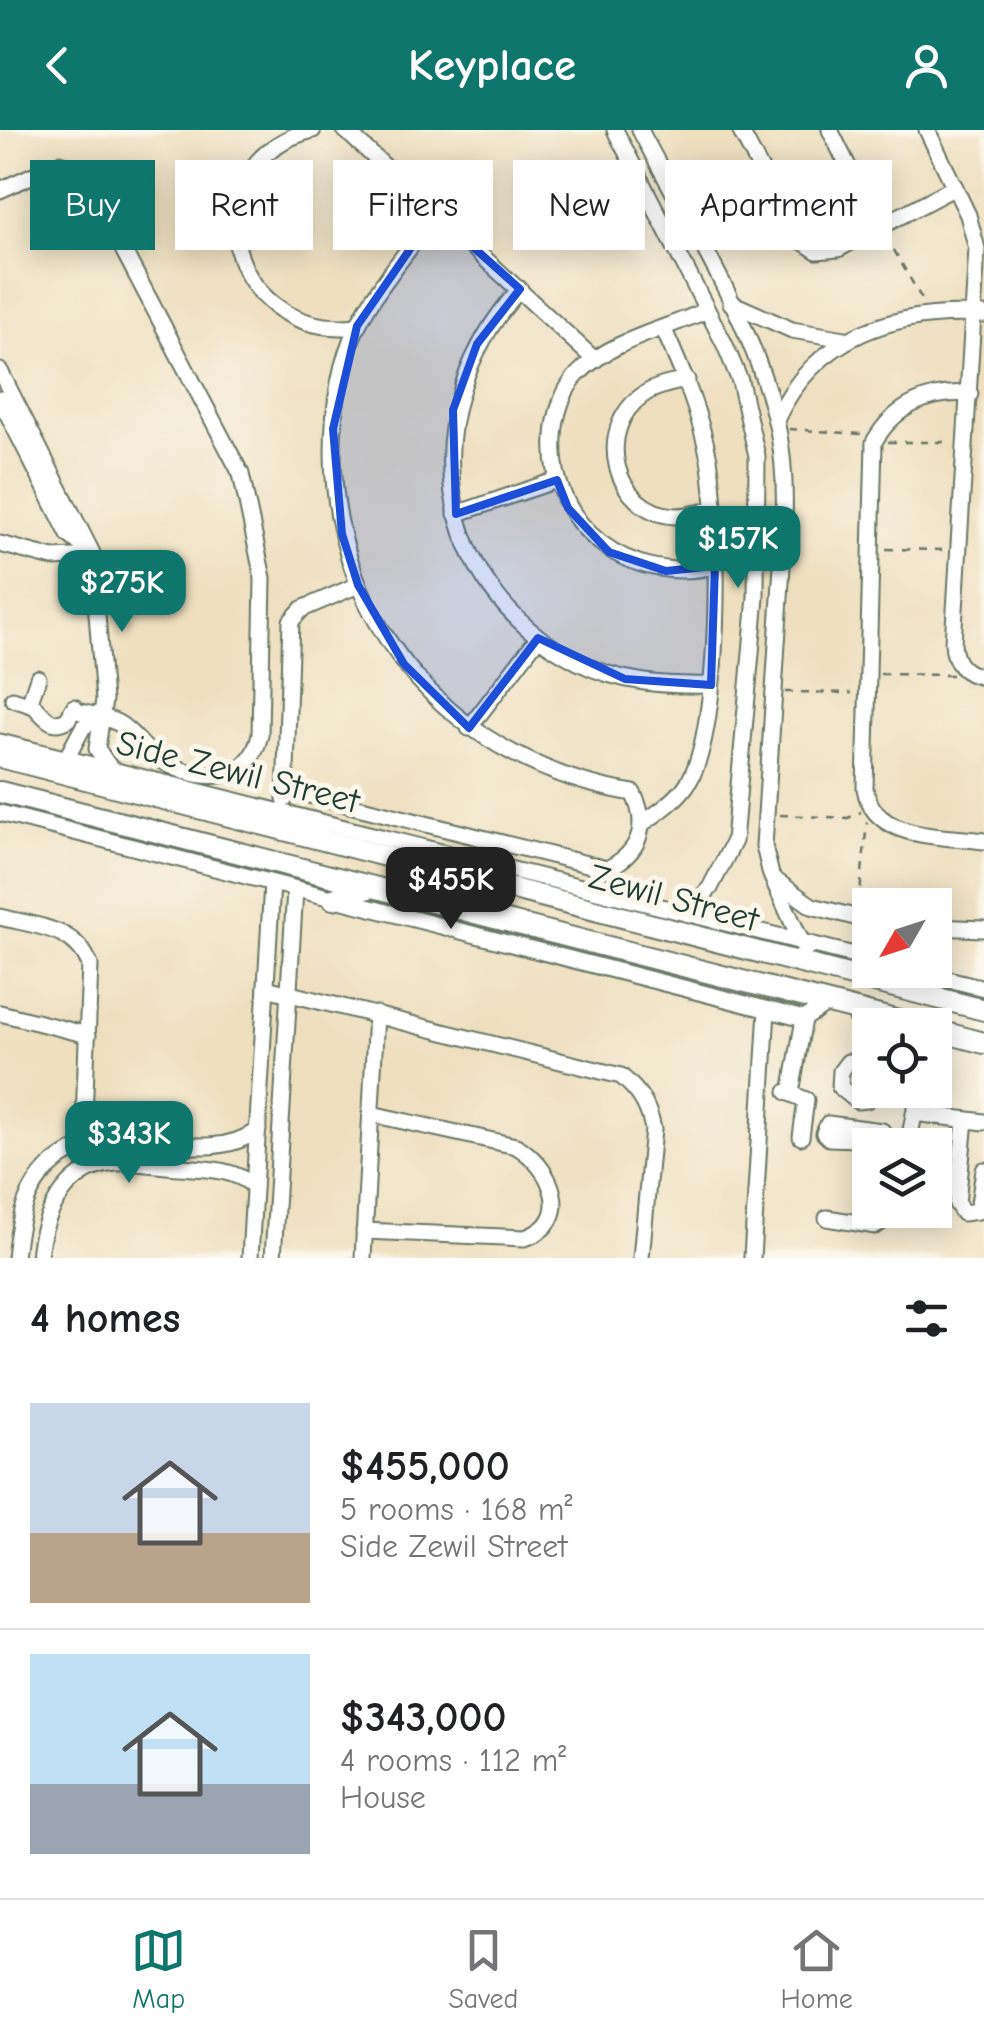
<!DOCTYPE html>
<meta charset="utf-8">
<style>
body{margin:0;font-family:"Comic Neue",sans-serif;background:#f6f6f6;color:#202124;height:100vh;display:flex;flex-direction:column;font-size:38px;white-space:nowrap}
*{box-sizing:border-box;margin:0}
p{font-size:32px;color:#757577}
.icon{flex:none;width:55px;height:55px;fill:none;stroke:currentColor;stroke-width:2;stroke-linecap:round;stroke-linejoin:round}
.map{position:relative;height:1128px;overflow:hidden}
.drawer{display:flex;flex-direction:column;background:#fff;flex:1}
.drawer>*{flex:none}
.guide{position:absolute;left:30px;top:30px;width:925px;height:90px;display:flex;gap:20px}
.needle{width:65px;rotate:231deg}
.fabs{position:absolute;left:852px;top:758px;display:grid;gap:20px}
.fabs a{display:grid;place-items:center;width:100px;height:100px;border-radius:0px;background:#fff;box-shadow:0 5px 25px #0003;font-size:50px}
.price{position:absolute;translate:-50% -85px;padding:0 22px;border-radius:20px;background:#0f766e;color:#fff;font-size:32px;line-height:65px;filter:drop-shadow(0 2px 5px #0008)}
.price::after{content:'';position:absolute;left:50%;top:60px;width:30px;height:22px;margin-left:-15px;background:inherit;clip-path:polygon(0 0,100% 0,50% 100%)}
.price.on{background:#222;color:#fff}
ul{padding:0;list-style:none}
li{display:flex;align-items:center;gap:30px;height:250px;padding:0 30px}
li+li{border-top:2px solid #e0e0e0}
li span{display:grid;place-items:center;flex:none;width:280px;height:200px;border-radius:0px;color:#555}
li>.icon{margin-inline-start:auto}
span .icon{width:120px;height:120px;fill:#fffc;stroke-width:1}
li b{font-size:42px}
h2{display:flex;justify-content:space-between;align-items:center;height:120px;padding:0 30px;font-size:42px}
.tag{padding:0 35px;border-radius:0px;background:#fff;box-shadow:0 5px 25px #0003;font-size:35px;line-height:90px}
.tag.on{background:#0f766e;color:#fff}
header{display:flex;justify-content:space-between;align-items:center;height:130px;padding:0 30px;background:#0f766e;color:#fff;font-size:45px;font-weight:700}
.dock{display:flex;justify-content:space-around;align-items:center;height:140px;border-top:2px solid #e0e0e0;background:#fff;font-size:28px;color:#757577}
.dock a{display:grid;justify-items:center;gap:5px}
.dock .on{color:#0f766e}
.map>svg:first-child{display:block}
.lines{fill:none;stroke-linecap:round;stroke-linejoin:round}
.minor-casing{stroke:#677665;stroke-width:19}
.major-casing{stroke:#677665;stroke-width:24}
.path{stroke:#677665;stroke-width:2.5;stroke-dasharray:8 8;stroke-linecap:butt}
.minor{stroke:#fff;stroke-width:15}
.major{stroke:#fff;stroke-width:20}
.marked{fill:#1d4ed8;fill-opacity:0.2;stroke:#1d4ed8;stroke-width:8;stroke-linejoin:round}
.labels{text-anchor:middle;dominant-baseline:central;stroke-width:10;stroke-linejoin:round;paint-order:stroke}
.street-label{font-size:35px;fill:#1f3d34;stroke:#fbf7ec}
</style>
<header><svg class="icon" aria-label="back" viewBox="0 0 24 24"><path d="M15 5l-7 7 7 7"/></svg>Keyplace<svg class="icon" aria-label="person" viewBox="0 0 24 24"><circle cx="12" cy="8" r="4"/><path d="M4 21q1-7 8-7t8 7"/></svg></header>
<div class="map">
<svg width="984" height="1128" viewBox="0 0 984 1128">
<rect width="100%" height="100%" fill="#fbf7ec"/>
<filter id="ink" filterUnits="userSpaceOnUse"><feTurbulence type="fractalNoise" baseFrequency=".01" numOctaves="2"/><feDisplacementMap in="SourceGraphic" scale="20" xChannelSelector="R" yChannelSelector="G"/><feConvolveMatrix kernelMatrix="1 2 1 2 8 2 1 2 1" color-interpolation-filters="sRGB"/></filter>
<filter id="wash" filterUnits="userSpaceOnUse"><feTurbulence type="fractalNoise" baseFrequency=".0048" numOctaves="4" result="noise"/><feDisplacementMap in="SourceGraphic" scale="40" xChannelSelector="R" yChannelSelector="G"/><feGaussianBlur stdDeviation="2.25" result="paint"/><feColorMatrix in="noise" values="0 0 0 0 0 0 0 0 0 0 0 0 0 0 0 0 0 1.4 0 .05"/><feComposite in="paint" operator="in"/></filter>
<g filter="url(#wash)">
<rect width="100%" height="100%" fill="#eee0bf"/>
</g>
<g filter="url(#ink)">
<g class="lines">
<defs>
<g id="minor">
<path d="M313,0C186,31 223,211 357,196"/>
<path d="M345,0L595,230"/>
<path d="M615,0L725,215L740,251L757,326L756,467L734,711L710,758L686,783"/>
<path d="M640,0C688,93 752,189 776,291C785,328 785,367 784,405L764,716L771,745L805,820"/>
<path d="M740,0L797,108L817,121L838,119L955,57"/>
<path d="M830,0L878,97"/>
<path d="M927,0L968,85L977,119L953,513C954,534 964,544 984,547"/>
<path d="M0,60L60,33L80,42L87,51L241,344L263,448L260,605C248,660 190,651 153,625C140,615 132,601 118,593C104,586 88,584 72,580"/>
<path d="M520,159C412,278 429,455 578,532C619,553 666,556 711,555"/>
<path d="M731,173L792,200L845,209"/>
<path d="M707,180C665,200 612,209 578,244C563,259 555,286 554,307C548,397 630,456 715,436"/>
<path d="M0,241L92,423L104,570L97,619L113,642"/>
<path d="M687,250C673,253 655,256 643,265C594,299 613,382 675,386C687,386 701,382 713,380"/>
<path d="M970,264C930,260 894,276 874,312L865,658C873,711 942,705 984,711"/>
<path d="M0,269L69,405L89,421"/>
<path d="M776,290C815,205 896,179 984,185"/>
<path d="M456,384L557,350"/>
<path d="M0,414L53,428L93,426"/>
<path d="M13,569L34,576C44,585 51,600 68,589L74,577"/>
<path d="M29,574L38,548"/>
<path d="M469,598L538,508"/>
<path d="M0,612L870,829"/>
<path d="M66,629L83,597L101,587"/>
<path d="M285,659L607,739C639,723 650,697 633,663C460,635 334,502 333,323C333,282 339,234 357,197C376,157 410,120 435,83"/>
<path d="M285,669L291,491L302,479L358,455"/>
<path d="M0,683L804,889L828,873"/>
<path d="M643,693C659,682 677,670 688,653C722,599 720,394 709,329C700,284 683,242 664,200"/>
<path d="M775,750L812,776L870,791"/>
<path d="M0,787C35,796 76,797 90,835L83,1015"/>
<path d="M935,797L984,799"/>
<path d="M912,840L984,858"/>
<path d="M266,858L621,946C640,962 648,975 653,999L641,1128"/>
<path d="M855,880L862,905L859,929"/>
<path d="M0,883L88,905"/>
<path d="M870,931L848,932L841,941L840,957L857,971L867,970L879,960"/>
<path d="M787,962L806,970L801,1007"/>
<path d="M791,963L804,889"/>
<path d="M914,983L984,992"/>
<path d="M965,990L957,1074L963,1083L978,1081L984,1040"/>
<path d="M828,994L882,1001L885,1010L829,1008L824,1003Z"/>
<path d="M908,1015L919,960"/>
<path d="M827,1088L876,1096L896,1080"/>
<path d="M364,1101L525,1108C576,1091 551,1036 516,1016L371,984"/>
<path d="M15,1128C19,1087 26,1051 62,1027C123,986 201,1041 258,1000"/>
<path d="M39,1128C42,1088 64,1041 108,1034C131,1030 157,1036 179,1037C206,1039 232,1038 254,1056"/>
<path d="M250,1128L272,753"/>
<path d="M273,1128L295,759"/>
<path d="M363,1128L376,884"/>
<path d="M752,1128L767,880"/>
</g>
<g id="major">
<path d="M0,627L984,880"/>
<path d="M0,662L915,895"/>
<path d="M333,769L369,758"/>
<path d="M935,900L984,913"/>
</g>
</defs>
<use href="#minor" class="minor-casing"/>
<use href="#major" class="major-casing"/>
<g class="path">
<path d="M827,86L838,105"/>
<path d="M806,95L852,71"/>
<path d="M886,106L924,173"/>
<path d="M789,299L861,304"/>
<path d="M888,312H950"/>
<path d="M886,419L948,420"/>
<path d="M880,544L952,545"/>
<path d="M785,562L852,563"/>
<path d="M780,685L848,688L861,682"/>
<path d="M859,774L867,692"/>
</g>
<use href="#minor" class="minor"/>
<use href="#major" class="major"/>
</g>
</g>
<path class="marked" d="M435,83L520,159L477,214L453,280L456,384L557,350L568,378L609,422L666,441L715,436L711,555L625,549L538,508L469,598L404,534L358,455L342,404L333,299L357,196Z"/>
<g class="labels">
<g class="street-label">
<text transform="translate(238 642) rotate(14)">Side Zewil Street</text>
<text transform="translate(674 768) rotate(15)">Zewil Street</text>
</g>
</g>
</svg>
<div class="fabs">
<a><svg class="needle" viewBox="-14 -14 28 28"><path d="M0-13l5 13h-10z" fill="#e53935"/><path d="M0 13l5-13h-10z" fill="#757577"/></svg></a>
<a><svg class="icon" aria-label="locate" viewBox="0 0 24 24"><circle cx="12" cy="12" r="6"/><path d="M12 2v4M12 18v4M2 12h4M18 12h4"/></svg></a>
<a><svg class="icon" aria-label="layers" viewBox="0 0 24 24"><path d="M12 4l9 5-9 5-9-5zM3 14l9 5 9-5"/></svg></a>
</div>
<b class="price" style="left:738px;top:461px">$157K</b>
<b class="price" style="left:122px;top:505px">$275K</b>
<b class="price on" style="left:451px;top:802px">$455K</b>
<b class="price" style="left:129px;top:1056px">$343K</b>
<div class="guide">
<a class="tag on">Buy</a>
<a class="tag">Rent</a>
<a class="tag">Filters</a>
<a class="tag">New</a>
<a class="tag">Apartment</a>
</div>
</div>
<section class="drawer">
<h2>4 homes<svg class="icon" aria-label="filters" viewBox="0 0 24 24"><path d="M4 7h16M4 17h16"/><circle cx="9" cy="7" r="2"/><circle cx="15" cy="17" r="2"/></svg></h2>
<ul>
<li><span style="background:linear-gradient(#c9d6e8 65%,#b9a48a 0)"><svg class="icon" aria-label="home" viewBox="0 0 24 24"><path d="M3 11l9-7 9 7M6 9v11h12V9"/></svg></span><div><b>$455,000</b><p>5 rooms · 168 m²</p><p>Side Zewil Street</p></div></li>
<li><span style="background:linear-gradient(#bfe0f5 65%,#9aa5b1 0)"><svg class="icon" aria-label="home" viewBox="0 0 24 24"><path d="M3 11l9-7 9 7M6 9v11h12V9"/></svg></span><div><b>$343,000</b><p>4 rooms · 112 m²</p><p>House</p></div></li>
</ul>
</section>
<nav class="dock">
<a class="on"><svg class="icon" aria-label="map" viewBox="0 0 24 24"><path d="M3 6l6-2 6 2 6-2v14l-6 2-6-2-6 2zM9 4v14M15 6v14"/></svg>Map</a>
<a><svg class="icon" aria-label="saved" viewBox="0 0 24 24"><path d="M7 4h10v16l-5-4-5 4z"/></svg>Saved</a>
<a><svg class="icon" aria-label="home" viewBox="0 0 24 24"><path d="M3 11l9-7 9 7M6 9v11h12V9"/></svg>Home</a>
</nav>
